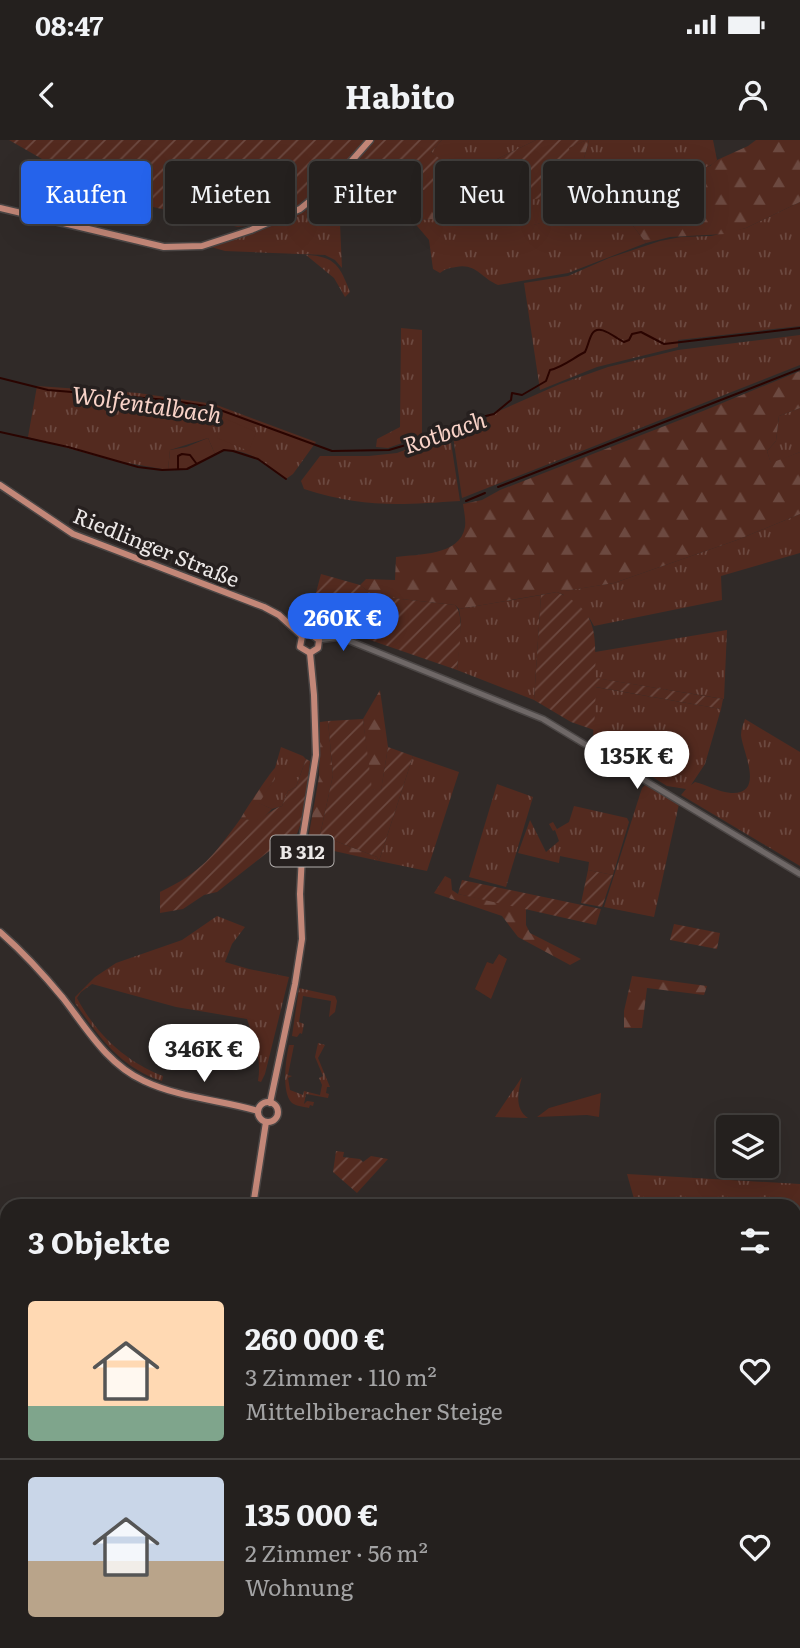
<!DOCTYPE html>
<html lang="de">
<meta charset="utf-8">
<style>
body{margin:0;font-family:Literata,serif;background:#302d2b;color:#f1f3f6;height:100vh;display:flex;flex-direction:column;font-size:26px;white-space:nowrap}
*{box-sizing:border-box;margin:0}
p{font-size:23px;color:#a3a3a4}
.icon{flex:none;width:38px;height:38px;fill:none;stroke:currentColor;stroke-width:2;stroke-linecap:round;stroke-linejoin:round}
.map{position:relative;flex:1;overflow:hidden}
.panel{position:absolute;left:0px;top:1059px;width:802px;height:450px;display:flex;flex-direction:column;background:#24201e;border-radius:21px 21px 0 0;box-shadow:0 7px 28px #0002,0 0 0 2px #413e3c}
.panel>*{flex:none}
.banner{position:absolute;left:21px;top:21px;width:760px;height:63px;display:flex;gap:14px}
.tools{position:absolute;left:716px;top:975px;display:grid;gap:14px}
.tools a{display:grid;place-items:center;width:63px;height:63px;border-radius:7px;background:#24201e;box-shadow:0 7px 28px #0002,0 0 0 2px #413e3c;font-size:35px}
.price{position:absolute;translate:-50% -60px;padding:0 16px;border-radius:24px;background:#fff;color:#222;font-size:23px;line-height:46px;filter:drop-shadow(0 2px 4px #0008)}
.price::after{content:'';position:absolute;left:50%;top:42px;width:21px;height:16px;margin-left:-10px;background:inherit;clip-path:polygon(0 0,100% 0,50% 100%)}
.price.current{background:#2563eb;color:#fff}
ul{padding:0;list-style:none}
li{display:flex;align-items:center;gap:21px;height:175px;padding:0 28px}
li+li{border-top:2px solid #413e3c}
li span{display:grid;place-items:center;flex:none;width:196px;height:140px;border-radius:7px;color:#555}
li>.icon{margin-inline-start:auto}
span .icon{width:84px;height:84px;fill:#fffc;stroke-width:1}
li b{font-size:30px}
h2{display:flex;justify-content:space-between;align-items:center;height:84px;padding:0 28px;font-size:30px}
.pill{padding:0 24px;border-radius:7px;background:#24201e;box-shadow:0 7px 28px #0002,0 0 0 2px #413e3c;font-size:24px;line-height:63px}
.pill.current{background:#2563eb;color:#fff}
.status{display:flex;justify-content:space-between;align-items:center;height:49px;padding:0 35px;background:#24201e;direction:ltr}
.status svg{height:19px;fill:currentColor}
header{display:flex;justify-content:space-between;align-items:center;height:91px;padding:0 28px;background:#24201e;font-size:32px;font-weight:700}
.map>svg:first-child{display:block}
.grass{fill:url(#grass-tufts)}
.forest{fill:url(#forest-firs)}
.park{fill:#532a1f}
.garden{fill:url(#garden-furrows)}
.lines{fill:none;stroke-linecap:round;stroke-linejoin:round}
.stream{stroke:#2a0400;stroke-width:2}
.minor-casing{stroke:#4b4645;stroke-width:8}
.major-casing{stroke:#4b4645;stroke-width:9}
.minor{stroke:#6f6867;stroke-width:5}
.major{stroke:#c38778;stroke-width:6}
.labels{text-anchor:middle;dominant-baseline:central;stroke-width:7;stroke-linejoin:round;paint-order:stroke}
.shield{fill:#26201f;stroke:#b1adac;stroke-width:2}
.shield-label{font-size:19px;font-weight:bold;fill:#ede9e8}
.street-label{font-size:21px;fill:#ede9e8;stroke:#26201f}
.water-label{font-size:23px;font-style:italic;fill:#f9d3c8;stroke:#26201f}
</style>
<div class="status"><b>08:47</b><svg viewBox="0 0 49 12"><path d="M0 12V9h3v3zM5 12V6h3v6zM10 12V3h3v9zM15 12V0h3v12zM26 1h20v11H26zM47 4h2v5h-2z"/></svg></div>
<header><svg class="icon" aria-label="back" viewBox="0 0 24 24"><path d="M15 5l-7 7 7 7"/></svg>Habito<svg class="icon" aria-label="person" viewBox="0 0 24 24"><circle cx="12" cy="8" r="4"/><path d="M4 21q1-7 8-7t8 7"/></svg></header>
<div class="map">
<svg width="800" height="1508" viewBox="0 0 800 1508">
<defs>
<pattern id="grass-tufts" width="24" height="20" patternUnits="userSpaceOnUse" patternTransform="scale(1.75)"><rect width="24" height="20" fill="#532a1f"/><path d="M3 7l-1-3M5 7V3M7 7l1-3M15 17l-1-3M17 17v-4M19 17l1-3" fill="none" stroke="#6c4940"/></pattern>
<pattern id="forest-firs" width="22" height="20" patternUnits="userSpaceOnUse" patternTransform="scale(1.75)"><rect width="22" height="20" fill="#532a1f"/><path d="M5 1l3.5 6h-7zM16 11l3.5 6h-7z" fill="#6c4940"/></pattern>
<pattern id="garden-furrows" width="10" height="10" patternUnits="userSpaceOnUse" patternTransform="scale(1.75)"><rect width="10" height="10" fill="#532a1f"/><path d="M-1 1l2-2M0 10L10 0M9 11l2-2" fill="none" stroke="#6c4940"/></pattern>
</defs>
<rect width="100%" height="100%" fill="#302a28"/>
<g class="grass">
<path d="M442,0H536L497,19L452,29L431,12Z"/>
<path d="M589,0H713L717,20C698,40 669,21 647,23C636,24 624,30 614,34L621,43L611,57L548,81L530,86L624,74L646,103L568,133L498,145C481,138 476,123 456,127C449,128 445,129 440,133L433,129L429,100L412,80L457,78L466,60C497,64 529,62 559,53C574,49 588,38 603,31L583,22Z"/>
<path d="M800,62V186L678,200V207L597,227L540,250L524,143L568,136L609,118L660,101L681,97L711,96L746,88Z"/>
<path d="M302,70L326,83H340L342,128L335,120L325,115L225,111L211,107Z"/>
<path d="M306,115C336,116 340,127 350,152L345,157L334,138Z"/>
<path d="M401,188L422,190V296L388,308L376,307L377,299L400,287Z"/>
<path d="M800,195V225L462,358L453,296L499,271L560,244L608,227L678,210Z"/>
<path d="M37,246L138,253L214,264L316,302L293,334L286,339C267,324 239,301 215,314L208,298L170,310L168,330L111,320L28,297Z"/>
<path d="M800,268V312L771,324L767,311L776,301L779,276Z"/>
<path d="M447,294L450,296L460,361C399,365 363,368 304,349L301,341L320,316H369L397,313Z"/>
<path d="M800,374V413L721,436L722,460L594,486L590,479L564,456V451L614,443L737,400Z"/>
<path d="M541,455L534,560L457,530L461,482L459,469Z"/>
<path d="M727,490L724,559L595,538V512Z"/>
<path d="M595,547L721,569L705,624L691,645L695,642C707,645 718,652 731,653C766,655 742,610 741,595C741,589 743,585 745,579L800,612V726L681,655L686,649L667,646L593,600Z"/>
<path d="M281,607L303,616L306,619L296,647L288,651L282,666L272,669L258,663L275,639V628Z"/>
<path d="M413,616L459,632L427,731L379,721Z"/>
<path d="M497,644L533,657L506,747L469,737Z"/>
<path d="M645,645L679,664L654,777L604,767L642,648Z"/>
<path d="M574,666L627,678L629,682L613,735L588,730L589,722L560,716L559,723L518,713L530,680L546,712L559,701L555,690L553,691L549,684L553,682L557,689L569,682Z"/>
<path d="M217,776L245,787L232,804L225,822L249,829L289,837L265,934L261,942L258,941C262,920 254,899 247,879L176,867L92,844L81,852L77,858C96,894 126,922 163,936L162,941C121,928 99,897 75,863V857L95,837L116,823L182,800Z"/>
<path d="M299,848L335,856L337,861L335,872L329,877L331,861L303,856L299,882L304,884L302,894L300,893L297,897L292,896Z"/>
<path d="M318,903L325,905L318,918L330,947H327L326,953L329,954L328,958L306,954L304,964L307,961L314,962L313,966L310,965L309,968C305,967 296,966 292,963C281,952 286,918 289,905H294L288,935L292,936L288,938L290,950L303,955L304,951L320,955L322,945L319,938L323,936L315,917Z"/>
<path d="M522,937C518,951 514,969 528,978L495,977Z"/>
<path d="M627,1034L800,1044V1100L795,1099L794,1066H636Z"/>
</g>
<g class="forest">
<path d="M587,0H589L583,22L603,30L626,22L682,29L703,28L710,26L717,20L748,6L756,0H800V62L746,88L725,94L670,97L646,103L624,74L521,88L548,81L611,57L612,51L621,43L614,34L603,30L577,44L568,8Z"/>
<path d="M419,47L466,60L457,78L412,80L388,57L389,50Z"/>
<path d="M800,231V268L779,276L776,301L767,311L771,323L800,312V374L737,400L614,443L565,451L564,455L557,452L459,469L455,465L374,456L360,445L366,439L395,440L396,417C418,414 460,416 465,387C466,380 464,371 463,364L482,360L500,350L703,271Z"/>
<path d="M380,550L388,607L381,651L371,649L363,579Z"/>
<path d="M328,581L333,635L320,695L377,717L379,721L307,705L319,637L320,582Z"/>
<path d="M275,628V639L259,663L272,669C262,680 256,683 241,678C242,675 271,631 275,628Z"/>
<path d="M445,736L451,739L452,750L458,754L526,768V785L530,793L581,819L570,825L518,797L502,776L434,753Z"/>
<path d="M632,836L707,846L704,855L647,848L642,888H624V871Z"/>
</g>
<g class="park">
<path d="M219,276L256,292L249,311L217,298L223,284L217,281Z"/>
<path d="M208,298L215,314L187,329L168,330L170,310L186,307Z"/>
<path d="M499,814L507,819L491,859L475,849L487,822L493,824Z"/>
<path d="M601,953L599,977L587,975L537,977L549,968Z"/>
<path d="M7,1303V1448L0,1449V1311Z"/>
</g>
<g class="garden">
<path d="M9,0H368L330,41L300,67L263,84L238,87L132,62L89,46Z"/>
<path d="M374,0H442L431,12L452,28L497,19L536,0H587L569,8L577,44C546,62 501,66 466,60C437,54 414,43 385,51V57L410,81L326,83L302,70L333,44Z"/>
<path d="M321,434L360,445L374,456L455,465C466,476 458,515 457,530L309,479Z"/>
<path d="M557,452C602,472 594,498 596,538L723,559L721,569L596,547L594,590L571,582L534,560L541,455Z"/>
<path d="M363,579L372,649L381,650L388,607L413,616L379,721L377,717L320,695L333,635L328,581Z"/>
<path d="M306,619L310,621L304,674L297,694L286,695L285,706L277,705L217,752L204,755L183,769L160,773V752C202,732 214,715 241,678C263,685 264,672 282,666L288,651L296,647Z"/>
<path d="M588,730L613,735L602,767L581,763Z"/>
<path d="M462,740L601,769L596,785L458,754Z"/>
<path d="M674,784L720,793L717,809L670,800Z"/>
<path d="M336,1011L344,1012L343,1017L360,1019L363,1022L371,1016L388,1019L357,1053L333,1032Z"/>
</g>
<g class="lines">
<g class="stream">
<path d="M0,238L48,250L168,260L212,267L332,311L389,310L416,302L465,281L494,274L511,260L512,253L522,255L546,241L550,230C563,227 573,218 585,212C588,206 589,199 592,194C599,182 616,199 624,202L629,200L632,194L641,192L664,204L800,188"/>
<path d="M0,292L68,307L138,327L162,330L187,329L224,310L233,311L258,319L286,339"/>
<path d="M178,329V316L182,314L190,315L196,323"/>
<path d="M498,347L800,229"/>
<path d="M466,361L485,353"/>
</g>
<defs>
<path id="minor" d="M319,500L340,497L543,579L800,734"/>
<g id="major">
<path d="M0,68L164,107L202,106L251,90L300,69L332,43L370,0"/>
<path d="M0,345L73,394L264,467L279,475L302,496"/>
<path d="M302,496L309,493L319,500L318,508L310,513"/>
<path d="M302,496L300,507L310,513"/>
<path d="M0,792C23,812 44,835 63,858C87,889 107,924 144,941C180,958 221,960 258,971"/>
<circle cx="268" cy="972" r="10"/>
<path d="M270,963L295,844L302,799L300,754L303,696L316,615L314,555L310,513"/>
<path d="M253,1066L266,982"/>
<path d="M351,1502L352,1508"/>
<path d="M441,1502L445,1508"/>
<path d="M339,1508L342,1502"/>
<path d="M361,1508L366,1502"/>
</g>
</defs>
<use href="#minor" class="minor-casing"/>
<use href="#major" class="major-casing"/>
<use href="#minor" class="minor"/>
<use href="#major" class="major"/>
</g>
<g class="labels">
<rect class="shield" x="270.5" y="695.5" width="63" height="31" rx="5"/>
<g class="shield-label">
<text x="302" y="711">B 312</text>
</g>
<g class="street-label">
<text transform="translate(157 406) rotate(22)">Riedlinger Straße</text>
</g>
<g class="water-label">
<text transform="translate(147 263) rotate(8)">Wolfentalbach</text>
<text transform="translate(444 291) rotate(-19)">Rotbach</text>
</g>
</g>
</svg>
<div class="tools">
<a><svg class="icon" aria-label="layers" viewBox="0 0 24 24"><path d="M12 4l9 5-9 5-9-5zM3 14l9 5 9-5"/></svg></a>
</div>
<b class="price current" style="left:343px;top:513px">260K €</b>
<b class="price" style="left:637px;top:651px">135K €</b>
<b class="price" style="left:204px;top:944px">346K €</b>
<div class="banner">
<a class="pill current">Kaufen</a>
<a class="pill">Mieten</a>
<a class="pill">Filter</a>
<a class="pill">Neu</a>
<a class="pill">Wohnung</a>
</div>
<section class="panel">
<h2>3 Objekte<svg class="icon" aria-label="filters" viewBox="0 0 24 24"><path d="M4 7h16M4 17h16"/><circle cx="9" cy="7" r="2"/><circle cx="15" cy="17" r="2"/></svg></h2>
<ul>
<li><span style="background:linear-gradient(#ffd9b3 75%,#7fa58c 0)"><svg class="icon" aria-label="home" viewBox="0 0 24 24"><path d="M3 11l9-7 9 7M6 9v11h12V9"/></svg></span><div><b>260 000 €</b><p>3 Zimmer · 110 m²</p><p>Mittelbiberacher Steige</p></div><svg class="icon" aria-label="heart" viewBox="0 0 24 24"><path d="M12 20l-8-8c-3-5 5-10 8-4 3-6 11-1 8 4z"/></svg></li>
<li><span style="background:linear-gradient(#c9d6e8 60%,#b9a48a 0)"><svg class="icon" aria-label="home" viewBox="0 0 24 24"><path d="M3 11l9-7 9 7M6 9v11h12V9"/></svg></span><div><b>135 000 €</b><p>2 Zimmer · 56 m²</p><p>Wohnung</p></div><svg class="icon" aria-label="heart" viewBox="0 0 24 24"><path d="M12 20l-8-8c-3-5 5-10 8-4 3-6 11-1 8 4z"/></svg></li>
</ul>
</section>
</div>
